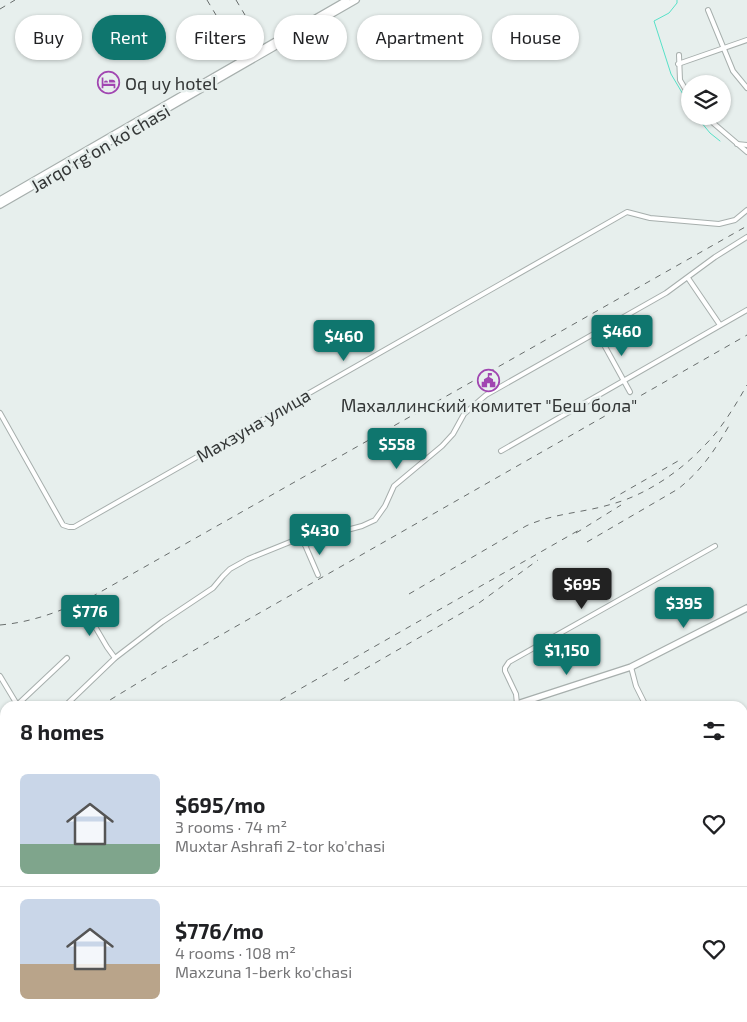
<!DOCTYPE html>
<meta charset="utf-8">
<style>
body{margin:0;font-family:"Exo 2",sans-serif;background:#f2f2f2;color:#202124;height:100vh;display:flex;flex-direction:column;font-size:19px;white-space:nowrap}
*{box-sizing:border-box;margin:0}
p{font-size:16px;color:#757577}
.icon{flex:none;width:28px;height:28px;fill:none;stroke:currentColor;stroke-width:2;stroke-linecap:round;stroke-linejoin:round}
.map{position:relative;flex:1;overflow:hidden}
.panel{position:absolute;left:0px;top:701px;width:748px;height:321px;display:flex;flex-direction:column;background:#fff;border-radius:15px 15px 0 0;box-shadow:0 1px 4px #0004}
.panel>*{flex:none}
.hud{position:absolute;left:15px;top:15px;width:718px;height:45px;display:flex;gap:10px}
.fabs{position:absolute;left:681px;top:75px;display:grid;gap:10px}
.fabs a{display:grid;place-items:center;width:50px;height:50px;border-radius:50%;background:#fff;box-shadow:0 1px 4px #0004;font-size:25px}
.price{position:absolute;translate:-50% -42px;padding:0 11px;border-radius:5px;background:#0f766e;color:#fff;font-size:16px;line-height:32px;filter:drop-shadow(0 1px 2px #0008)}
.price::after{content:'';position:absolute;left:50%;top:30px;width:15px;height:11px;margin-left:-8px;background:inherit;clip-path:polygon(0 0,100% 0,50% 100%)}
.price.on{background:#222;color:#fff}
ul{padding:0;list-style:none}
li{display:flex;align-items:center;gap:15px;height:125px;padding:0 20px}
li+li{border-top:1px solid #e0e0e0}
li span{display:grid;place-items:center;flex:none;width:140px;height:100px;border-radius:8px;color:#555}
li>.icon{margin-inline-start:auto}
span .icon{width:60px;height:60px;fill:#fffc;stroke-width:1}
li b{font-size:21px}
h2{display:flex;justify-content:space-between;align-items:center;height:60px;padding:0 20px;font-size:21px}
.chip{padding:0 18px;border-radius:22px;background:#fff;box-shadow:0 1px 4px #0004;font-size:18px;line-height:45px}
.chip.on{background:#0f766e;color:#fff}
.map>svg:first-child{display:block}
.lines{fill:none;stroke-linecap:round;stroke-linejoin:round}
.stream{stroke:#57e1c8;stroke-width:1}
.street-casing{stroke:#a7afad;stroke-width:6}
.secondary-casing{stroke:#a7afad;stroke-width:8}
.street{stroke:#fff;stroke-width:4}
.secondary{stroke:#fff;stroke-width:5.5}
.rail{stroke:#696e6d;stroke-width:1;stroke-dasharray:6 6;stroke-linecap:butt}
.labels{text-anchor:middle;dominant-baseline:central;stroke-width:5;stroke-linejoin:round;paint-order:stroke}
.poi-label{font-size:18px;fill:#343737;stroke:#e7efed;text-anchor:start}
.street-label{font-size:18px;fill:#343737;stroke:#e7efed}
</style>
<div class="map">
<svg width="747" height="1022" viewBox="0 0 747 1022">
<rect width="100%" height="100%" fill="#e7efed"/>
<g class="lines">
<g class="stream">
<path d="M677,0V3L669,13L654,21L671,74L690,106"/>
<path d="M696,116L710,133L720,141"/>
</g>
<defs>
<g id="street">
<path d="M708,10L733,71L747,88"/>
<path d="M679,55L680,80L690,97"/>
<path d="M678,64L747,40"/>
<path d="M705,116L747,152"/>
<path d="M737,144L747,145"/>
<path d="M688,278L720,325"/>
<path d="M597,332L630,392"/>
<path d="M0,413L63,525L69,527H74L627,212L650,218L719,224L735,220L747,210"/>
<path d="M501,451L747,310"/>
<path d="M305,545L318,575"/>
<path d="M83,606L107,647L115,658"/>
<path d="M631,667L636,686L646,706"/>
<path d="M0,676L18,706"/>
<path d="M517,704L516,694L505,671V668L509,662L715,546"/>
<path d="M16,706L67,658"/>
<path d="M65,706L115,658L162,622L213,588L223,576L230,569L248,559L295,540H301L305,545L332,534L362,526L375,520L385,506L394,486L442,446L453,434L464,414L486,395L666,293L715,257L747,237"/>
<path d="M0,722L5,717"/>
<path d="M0,782L5,777"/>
<path d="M0,923L5,934"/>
<path d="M742,969L747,982"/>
<path d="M44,1018L46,1022"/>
<path d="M105,1018L107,1022"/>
<path d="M163,1018L166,1022"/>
<path d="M228,1018L231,1022"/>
<path d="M397,1018L398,1022"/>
<path d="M491,1018L493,1022"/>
<path d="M563,1018L565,1022"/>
<path d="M77,1022L83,1018"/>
<path d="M296,1022L304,1018"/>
</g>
<g id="secondary">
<path d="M0,200L347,0"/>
<path d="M0,205L356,0"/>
<path d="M511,706L631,667L747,608"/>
<path d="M0,873L5,871"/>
<path d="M648,1018L650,1022"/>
</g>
</defs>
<use href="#street" class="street-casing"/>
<use href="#secondary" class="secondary-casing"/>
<use href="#street" class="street"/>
<use href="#secondary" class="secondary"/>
<g class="rail">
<path d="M207,0L216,15"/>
<path d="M236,0L245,15"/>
<path d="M0,9L15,0"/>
<path d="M610,500L678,461"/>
<path d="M576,533L621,505"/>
<path d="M587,542L678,489C702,470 715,450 730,424"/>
<path d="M409,594L526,526C554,513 583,513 612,504C646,495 681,471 705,445C722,428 735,406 747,385"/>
<path d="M0,625C34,622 64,610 95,595L747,226"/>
<path d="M344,681L479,603L538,560"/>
<path d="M100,706L156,672L747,335"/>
<path d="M270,706L581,529"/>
<path d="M0,791L5,785"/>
</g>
</g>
<defs>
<symbol id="hotel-ring" viewBox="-11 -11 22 22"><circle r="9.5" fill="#e7efed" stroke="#a146b1" stroke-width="1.5"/><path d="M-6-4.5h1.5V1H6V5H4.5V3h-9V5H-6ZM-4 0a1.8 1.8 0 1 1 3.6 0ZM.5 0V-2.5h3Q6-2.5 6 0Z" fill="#a146b1"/></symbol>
<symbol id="civic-ring" viewBox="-11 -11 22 22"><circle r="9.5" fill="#e7efed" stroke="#a146b1" stroke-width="1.5"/><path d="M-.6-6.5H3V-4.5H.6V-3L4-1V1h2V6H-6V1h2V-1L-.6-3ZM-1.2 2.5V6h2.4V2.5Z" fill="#a146b1"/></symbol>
</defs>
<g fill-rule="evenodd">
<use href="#hotel-ring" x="96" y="70" width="25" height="25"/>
<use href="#civic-ring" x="476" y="368" width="25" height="25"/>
</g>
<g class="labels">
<g class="poi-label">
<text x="125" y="83">Oq uy hotel</text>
<text x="489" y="405" text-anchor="middle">Махаллинский комитет "Беш бола"</text>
</g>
<g class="street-label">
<text transform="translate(100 148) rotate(-30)">Jarqo'rg'on ko'chasi</text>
<text transform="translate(253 425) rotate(-30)">Махзуна улица</text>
</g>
</g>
</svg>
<div class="fabs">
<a><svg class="icon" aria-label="layers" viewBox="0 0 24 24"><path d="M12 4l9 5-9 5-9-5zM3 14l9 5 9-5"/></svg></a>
</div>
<b class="price" style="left:622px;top:357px">$460</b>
<b class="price" style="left:344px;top:362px">$460</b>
<b class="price" style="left:397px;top:470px">$558</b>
<b class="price" style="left:320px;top:556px">$430</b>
<b class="price on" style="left:582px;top:610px">$695</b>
<b class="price" style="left:684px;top:629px">$395</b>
<b class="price" style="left:90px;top:637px">$776</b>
<b class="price" style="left:567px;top:676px">$1,150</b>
<div class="hud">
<a class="chip">Buy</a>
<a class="chip on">Rent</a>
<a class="chip">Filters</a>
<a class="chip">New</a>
<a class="chip">Apartment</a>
<a class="chip">House</a>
</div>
<section class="panel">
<h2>8 homes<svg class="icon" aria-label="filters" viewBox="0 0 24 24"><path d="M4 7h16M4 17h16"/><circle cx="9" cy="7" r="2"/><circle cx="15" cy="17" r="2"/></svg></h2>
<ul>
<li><span style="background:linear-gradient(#c9d6e8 70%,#7fa58c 0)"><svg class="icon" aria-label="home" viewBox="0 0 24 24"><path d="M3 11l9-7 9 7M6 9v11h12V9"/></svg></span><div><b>$695/mo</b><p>3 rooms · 74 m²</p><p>Muxtar Ashrafi 2-tor ko'chasi</p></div><svg class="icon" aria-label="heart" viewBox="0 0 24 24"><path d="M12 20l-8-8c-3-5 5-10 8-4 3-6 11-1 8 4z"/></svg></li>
<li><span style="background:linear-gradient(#c9d6e8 65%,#b9a48a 0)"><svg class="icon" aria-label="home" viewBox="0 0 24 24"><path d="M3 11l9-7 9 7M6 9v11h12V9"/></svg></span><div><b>$776/mo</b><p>4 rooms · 108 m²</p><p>Maxzuna 1-berk ko'chasi</p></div><svg class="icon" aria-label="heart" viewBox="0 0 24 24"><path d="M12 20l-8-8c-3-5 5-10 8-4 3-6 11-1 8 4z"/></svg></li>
</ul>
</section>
</div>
